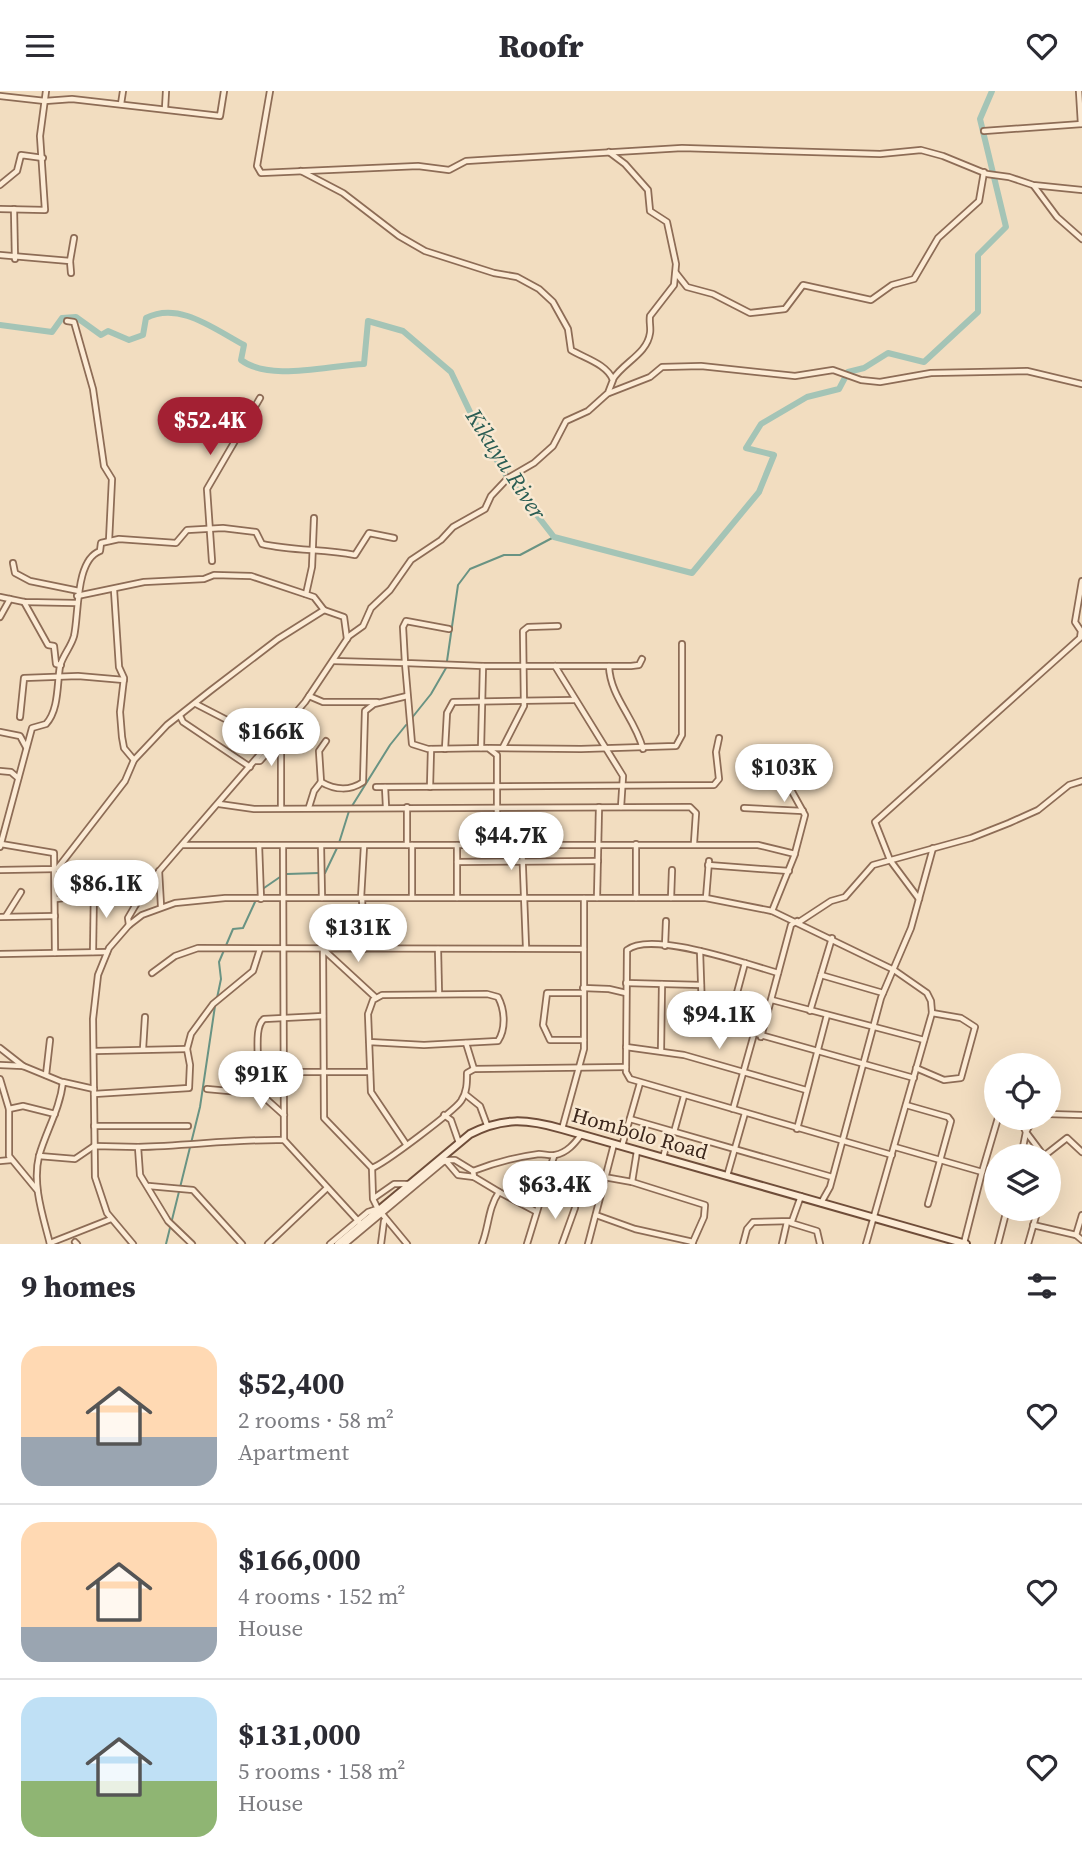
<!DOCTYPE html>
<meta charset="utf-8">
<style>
body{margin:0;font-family:"Source Serif 4",serif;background:#f2f2f3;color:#2b2b33;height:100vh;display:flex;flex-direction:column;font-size:26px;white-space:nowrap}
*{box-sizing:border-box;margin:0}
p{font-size:23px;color:#7c7c81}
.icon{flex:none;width:38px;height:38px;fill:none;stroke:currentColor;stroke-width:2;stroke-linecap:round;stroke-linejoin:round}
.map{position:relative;height:1153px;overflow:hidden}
.panel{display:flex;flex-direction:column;background:#fff;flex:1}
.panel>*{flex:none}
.tools{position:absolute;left:984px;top:962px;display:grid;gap:14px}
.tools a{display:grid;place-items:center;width:77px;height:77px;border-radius:50%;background:#fff;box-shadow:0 7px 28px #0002;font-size:35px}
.price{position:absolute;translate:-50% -60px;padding:0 16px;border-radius:24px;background:#fff;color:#222;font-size:23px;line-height:46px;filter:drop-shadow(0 2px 4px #0008)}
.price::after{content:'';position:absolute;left:50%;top:42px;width:21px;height:16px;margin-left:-10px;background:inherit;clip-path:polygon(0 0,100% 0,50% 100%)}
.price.selected{background:#a32033;color:#fff}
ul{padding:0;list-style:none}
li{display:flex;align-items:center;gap:21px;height:175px;padding:0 21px}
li+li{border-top:2px solid #e1e1e2}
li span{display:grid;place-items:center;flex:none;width:196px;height:140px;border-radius:21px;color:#555}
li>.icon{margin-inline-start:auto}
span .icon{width:84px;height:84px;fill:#fffc;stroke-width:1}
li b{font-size:30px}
h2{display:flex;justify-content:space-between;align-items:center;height:84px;padding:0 21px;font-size:30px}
header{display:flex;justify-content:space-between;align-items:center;height:91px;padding:0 21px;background:#fff;font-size:32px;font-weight:800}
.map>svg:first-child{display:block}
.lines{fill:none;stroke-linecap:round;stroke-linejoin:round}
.stream{stroke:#699383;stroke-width:2}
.river{stroke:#a4c4b6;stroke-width:6}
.street-casing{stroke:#8d6c56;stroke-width:8}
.secondary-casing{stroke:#6f4d39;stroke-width:10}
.street{stroke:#fcebd5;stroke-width:4.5}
.secondary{stroke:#fcebd5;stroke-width:6}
.labels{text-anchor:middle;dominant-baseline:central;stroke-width:5;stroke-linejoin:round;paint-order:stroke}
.street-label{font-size:21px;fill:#3c271c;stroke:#f9e8d1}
.water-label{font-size:23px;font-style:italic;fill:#2a5d53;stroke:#f9e8d1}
</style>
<header><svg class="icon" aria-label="menu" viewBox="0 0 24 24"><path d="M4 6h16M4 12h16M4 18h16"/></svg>Roofr<svg class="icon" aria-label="heart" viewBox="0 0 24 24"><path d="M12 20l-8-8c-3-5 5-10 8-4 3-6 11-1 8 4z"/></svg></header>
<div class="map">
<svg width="1082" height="1153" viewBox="0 0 1082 1153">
<rect width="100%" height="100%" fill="#f2ddc0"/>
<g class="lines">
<g class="stream">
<path d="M447,570L458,494L470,478L504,464H520L554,446"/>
<path d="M411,628L431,603L446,577"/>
<path d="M352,715L390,654L406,634"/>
<path d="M339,752L349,720"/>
<path d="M325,782L337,757"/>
<path d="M287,783L319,782"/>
<path d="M264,797L280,786"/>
<path d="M217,907L221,888L219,871L233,838L243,837L255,811"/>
<path d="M166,1153L200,1016L215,915"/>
</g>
<path class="river" d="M0,234L52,241L62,227L76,226L101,244L108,240L129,249L143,244L146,227C179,210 214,238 244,254L241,269C270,291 329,274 364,273L368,230L403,240L451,281L482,346L508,387L554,446L692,482L759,401L774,364L746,357L761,333L807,306L839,298L848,281L864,277L888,262L924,271L978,221V164L1006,136L980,28L992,0"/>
<defs>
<g id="street">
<path d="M270,0L257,75L261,82L418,75L449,79L466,70L682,57L880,63L921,59L943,65L987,83L1009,86L1033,94L1082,99"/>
<path d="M1079,0L1081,33"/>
<path d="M0,5L45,10L72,8L220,25L224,0"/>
<path d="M121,13L123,0"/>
<path d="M165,18L166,0"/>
<path d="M984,40L1082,33"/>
<path d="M609,61L625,73L648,99L650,120L667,131L676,173L674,194L650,225C649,231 651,237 650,242C647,263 624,271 613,288"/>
<path d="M0,94L17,80L21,64L43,67"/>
<path d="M1034,95L1057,126L1082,148"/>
<path d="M0,118L45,119L40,45L46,0"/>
<path d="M14,118L15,168"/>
<path d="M0,164L70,170L71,182"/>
<path d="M70,170L74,147"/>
<path d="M676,182L687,196L713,203L750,222L785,218L803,194L871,209L892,194L914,188L938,147L979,110L984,81"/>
<path d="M67,230L74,231L93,298L104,375L112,388L109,450"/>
<path d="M609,302L650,286L662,276L701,275L795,285L833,279L861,289L880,291L931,282L1027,280L1082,293"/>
<path d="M212,470L207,398L260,307"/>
<path d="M13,472L15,482L30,490L79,500"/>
<path d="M306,503L312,476L314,427"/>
<path d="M77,505L144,491L204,488L214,484L251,485L314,506L324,519L344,526L347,548"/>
<path d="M0,506L24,511L76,512"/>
<path d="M24,511L48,554L54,555L56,573L61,574"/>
<path d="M0,526L10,508"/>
<path d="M449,538L406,530L403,536L405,572L483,575H631L639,574L642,568"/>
<path d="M333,570L405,572L412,653L428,658L488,657L497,664V754"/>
<path d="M555,575L623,685L621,716"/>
<path d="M609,575C610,606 635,627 643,658"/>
<path d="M309,605L323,611H377"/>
<path d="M196,613L281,657V717"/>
<path d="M180,625L183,631L250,676"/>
<path d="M20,626L24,587L78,585L124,589"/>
<path d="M0,641L20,645L26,656"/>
<path d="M503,656L524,615L523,540L528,536L558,535"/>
<path d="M481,657L483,575"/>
<path d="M489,657L581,658L676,655L682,644V553"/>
<path d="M445,658L447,622L453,611L574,609"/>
<path d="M282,659L284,637"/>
<path d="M774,668L805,724L795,762"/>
<path d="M134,669L167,634L210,600L278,548L324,519"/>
<path d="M255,670H260L273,655"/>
<path d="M0,680L11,681L18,687"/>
<path d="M321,691L319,660L326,650"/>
<path d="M376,696L714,694L719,688L716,661L719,647"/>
<path d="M385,696L386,716"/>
<path d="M430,696L431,658"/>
<path d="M219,713L254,718L690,716L696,722L694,752"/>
<path d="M309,716L314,700L321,691C335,699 350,700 363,691L365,620L374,613L407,605"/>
<path d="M407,716V754"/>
<path d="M744,717L803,720"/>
<path d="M1,753L54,762L55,862"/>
<path d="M522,753L526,856"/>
<path d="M636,753V807"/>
<path d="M183,754H758L795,763L772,820"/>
<path d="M259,754L261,808"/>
<path d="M283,755L284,1049L361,1133"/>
<path d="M321,755L322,807"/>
<path d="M0,756L32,637L46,633C59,619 57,593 60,575C63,564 71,556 74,545C79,524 75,469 100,460L101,452L119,448L176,452L187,439L223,437L256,441L262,453C293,460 323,458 355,464L369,442L394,447"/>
<path d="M457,771L598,770"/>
<path d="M708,774L789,780"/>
<path d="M0,779L57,778L125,690L134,669L124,657L122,646L120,621L124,587L119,576L114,499"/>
<path d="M159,780L161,815"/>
<path d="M412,806V754"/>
<path d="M361,807L364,755"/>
<path d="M362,807L364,858"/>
<path d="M457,807V754"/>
<path d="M584,807H706L772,820L894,879L927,902L931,910L932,922L866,1153"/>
<path d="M597,807L599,716"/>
<path d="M671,807L672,779"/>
<path d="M706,807L709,770"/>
<path d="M56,808C80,807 94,792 115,795L119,806L136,813"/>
<path d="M919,808L890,769L875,731L1080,547L1081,540L1075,531L1082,490"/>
<path d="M6,825L21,801"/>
<path d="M0,826L55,825"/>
<path d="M799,831L831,810L845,806L873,774L971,747L1009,732L1038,719L1069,694L1082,690"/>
<path d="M129,834L128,827L135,815L160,779L305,611L349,545L363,535L371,517L390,499L411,469L441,449L453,436L485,418L491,405L508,387L534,372L553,355L566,330L588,320L608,302L613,289C607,273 584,267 571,259L568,238L553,211L539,198L517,186L494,182L425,160L399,145L343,102L301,80"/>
<path d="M665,855L666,830"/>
<path d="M323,858L324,1027L372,1077L373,1108L378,1118L407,1153"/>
<path d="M438,858L439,903"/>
<path d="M324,859L375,906"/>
<path d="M700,860L702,919L707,929L914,987"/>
<path d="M93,861L94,797"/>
<path d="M0,863L107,861"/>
<path d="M745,872C721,865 647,842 627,859L626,981L630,988L892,1064"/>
<path d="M152,882L175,865L198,857L584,858"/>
<path d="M821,884L883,902"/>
<path d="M626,892L701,894"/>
<path d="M583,897L609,898L626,902"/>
<path d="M583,902H547L543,934L550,949H584"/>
<path d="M772,909L924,949"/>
<path d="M810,920L832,847"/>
<path d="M728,935L745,872L778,882"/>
<path d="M761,946L791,834L797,830"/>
<path d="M369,951L424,954L498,950C506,938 505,919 498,906L487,903L382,904L373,909L368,923L371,1001L406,1053"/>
<path d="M466,952L474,978"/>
<path d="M626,956L684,964L806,999"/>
<path d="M0,957L23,975"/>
<path d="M143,958L145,926"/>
<path d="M661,959L662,893"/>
<path d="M95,960L187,958"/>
<path d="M0,974L23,975L62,991"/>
<path d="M916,977L944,989L961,987L975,936L961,927L932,922"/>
<path d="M284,981H370"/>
<path d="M46,984L50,949"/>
<path d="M0,988L9,1018V1065L37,1099"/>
<path d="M207,998L240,1001L255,998C263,979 251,938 264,928L323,925"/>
<path d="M255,998L284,1024"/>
<path d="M94,1003L189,997L190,974L187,958L191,943L213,913L253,880L260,858"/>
<path d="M465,1003L480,1015L487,1034"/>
<path d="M906,1014L948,1026L951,1030L928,1113"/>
<path d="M9,1018L23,1015L55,1023"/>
<path d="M733,1018L754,943"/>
<path d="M1048,1023L1082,1024"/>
<path d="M444,1024L451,1029L459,1052"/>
<path d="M1019,1027L1026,1041L1021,1066"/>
<path d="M1034,1027L1026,1041L1044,1065"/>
<path d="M630,1028L832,1086"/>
<path d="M94,1035H188"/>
<path d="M797,1038L827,924"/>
<path d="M674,1041L684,1005"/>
<path d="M622,1055L640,992"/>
<path d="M138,1056C187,1055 235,1048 284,1049"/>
<path d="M895,1056L982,1081L964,1152"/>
<path d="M39,1065L75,1068L94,1055L138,1056L140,1084L168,1130L192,1153"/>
<path d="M1044,1065L1067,1047L1082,1061"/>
<path d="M663,1067L670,1040"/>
<path d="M445,1069H455L473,1080L474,1086L499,1101C488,1117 489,1135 482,1153"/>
<path d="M0,1070L11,1069"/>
<path d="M1048,1071V1088"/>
<path d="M372,1077C384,1073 454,1020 461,1010C467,1001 467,992 467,982L474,978L626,976"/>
<path d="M473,1080C494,1072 516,1066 539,1063C544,1063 550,1065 555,1064C567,1062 575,1052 581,1044"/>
<path d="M982,1081L998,1027"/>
<path d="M727,1085L745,1022"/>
<path d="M604,1086L632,1091L705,1114L704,1126L692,1153"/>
<path d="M632,1091L637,1060"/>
<path d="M149,1095L193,1099L242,1153"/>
<path d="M499,1101L535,1120"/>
<path d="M374,1107L394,1093H409"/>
<path d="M821,1112L830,1096L881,907L911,837L933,757"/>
<path d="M596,1124L635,1138L693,1151"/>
<path d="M791,1132L817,1140L820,1153"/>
<path d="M1033,1134L1076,1144L1082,1149"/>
<path d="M1076,1144L1082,1124"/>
<path d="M75,1151L77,1153"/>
<path d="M50,1152L111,1128"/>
<path d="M50,1153C43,1125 32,1094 39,1065C46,1040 60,1018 63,991L94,998"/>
<path d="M133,1153L107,1122L95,1086L93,928L98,884L109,857L129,834L142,824L175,812L225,807H584V958L562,1038"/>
<path d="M268,1153L327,1097"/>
<path d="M330,1153L368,1121L377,1118"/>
<path d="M345,1153L443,1071L446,1070L458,1084L474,1086"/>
<path d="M381,1153L384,1130"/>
<path d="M527,1153L554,1065"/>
<path d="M562,1153L575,1117"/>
<path d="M588,1153L614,1053"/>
<path d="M743,1153L747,1138L753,1131L792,1130L801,1105"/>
<path d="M782,1153L787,1131"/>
<path d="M998,1153L1007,1118"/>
<path d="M1028,1153L1038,1118"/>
</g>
<path id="secondary" d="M338,1153L470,1043C503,1026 527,1028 562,1038L966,1153"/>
</defs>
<use href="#street" class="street-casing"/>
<use href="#secondary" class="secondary-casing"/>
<use href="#street" class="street"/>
<use href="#secondary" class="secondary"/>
</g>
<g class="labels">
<g class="street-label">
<text transform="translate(640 1042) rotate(16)">Hombolo Road</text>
</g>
<g class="water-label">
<text transform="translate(506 373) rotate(57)">Kikuyu River</text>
</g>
</g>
</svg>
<div class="tools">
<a><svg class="icon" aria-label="locate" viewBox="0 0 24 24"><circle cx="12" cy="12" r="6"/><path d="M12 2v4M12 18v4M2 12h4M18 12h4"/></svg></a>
<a><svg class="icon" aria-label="layers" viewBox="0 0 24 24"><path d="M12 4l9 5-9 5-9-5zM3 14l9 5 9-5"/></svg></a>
</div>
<b class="price selected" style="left:210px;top:366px">$52.4K</b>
<b class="price" style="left:271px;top:677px">$166K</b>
<b class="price" style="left:784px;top:713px">$103K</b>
<b class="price" style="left:511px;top:781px">$44.7K</b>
<b class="price" style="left:106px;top:829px">$86.1K</b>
<b class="price" style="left:358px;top:873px">$131K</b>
<b class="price" style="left:719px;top:960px">$94.1K</b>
<b class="price" style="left:261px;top:1020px">$91K</b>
<b class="price" style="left:555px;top:1130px">$63.4K</b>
</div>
<section class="panel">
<h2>9 homes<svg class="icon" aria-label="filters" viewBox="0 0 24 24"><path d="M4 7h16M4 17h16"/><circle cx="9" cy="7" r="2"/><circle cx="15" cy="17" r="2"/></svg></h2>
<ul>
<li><span style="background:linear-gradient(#ffd9b3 65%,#9aa5b1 0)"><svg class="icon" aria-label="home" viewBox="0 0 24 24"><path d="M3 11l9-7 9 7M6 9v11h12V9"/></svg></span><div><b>$52,400</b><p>2 rooms · 58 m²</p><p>Apartment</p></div><svg class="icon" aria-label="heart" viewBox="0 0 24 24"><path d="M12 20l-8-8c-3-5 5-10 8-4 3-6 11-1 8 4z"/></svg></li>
<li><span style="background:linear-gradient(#ffd9b3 75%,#9aa5b1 0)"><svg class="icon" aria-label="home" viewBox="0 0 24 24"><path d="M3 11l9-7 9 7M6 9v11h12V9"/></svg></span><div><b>$166,000</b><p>4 rooms · 152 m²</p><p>House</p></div><svg class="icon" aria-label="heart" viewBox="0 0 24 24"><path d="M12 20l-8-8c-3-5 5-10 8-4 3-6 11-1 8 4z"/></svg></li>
<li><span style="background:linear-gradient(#bfe0f5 60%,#8fb573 0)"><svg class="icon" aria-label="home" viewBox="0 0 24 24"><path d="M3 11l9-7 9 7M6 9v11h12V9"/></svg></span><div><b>$131,000</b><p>5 rooms · 158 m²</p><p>House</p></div><svg class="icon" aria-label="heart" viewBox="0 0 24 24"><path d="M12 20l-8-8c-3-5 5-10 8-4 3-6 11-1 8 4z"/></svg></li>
</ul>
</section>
